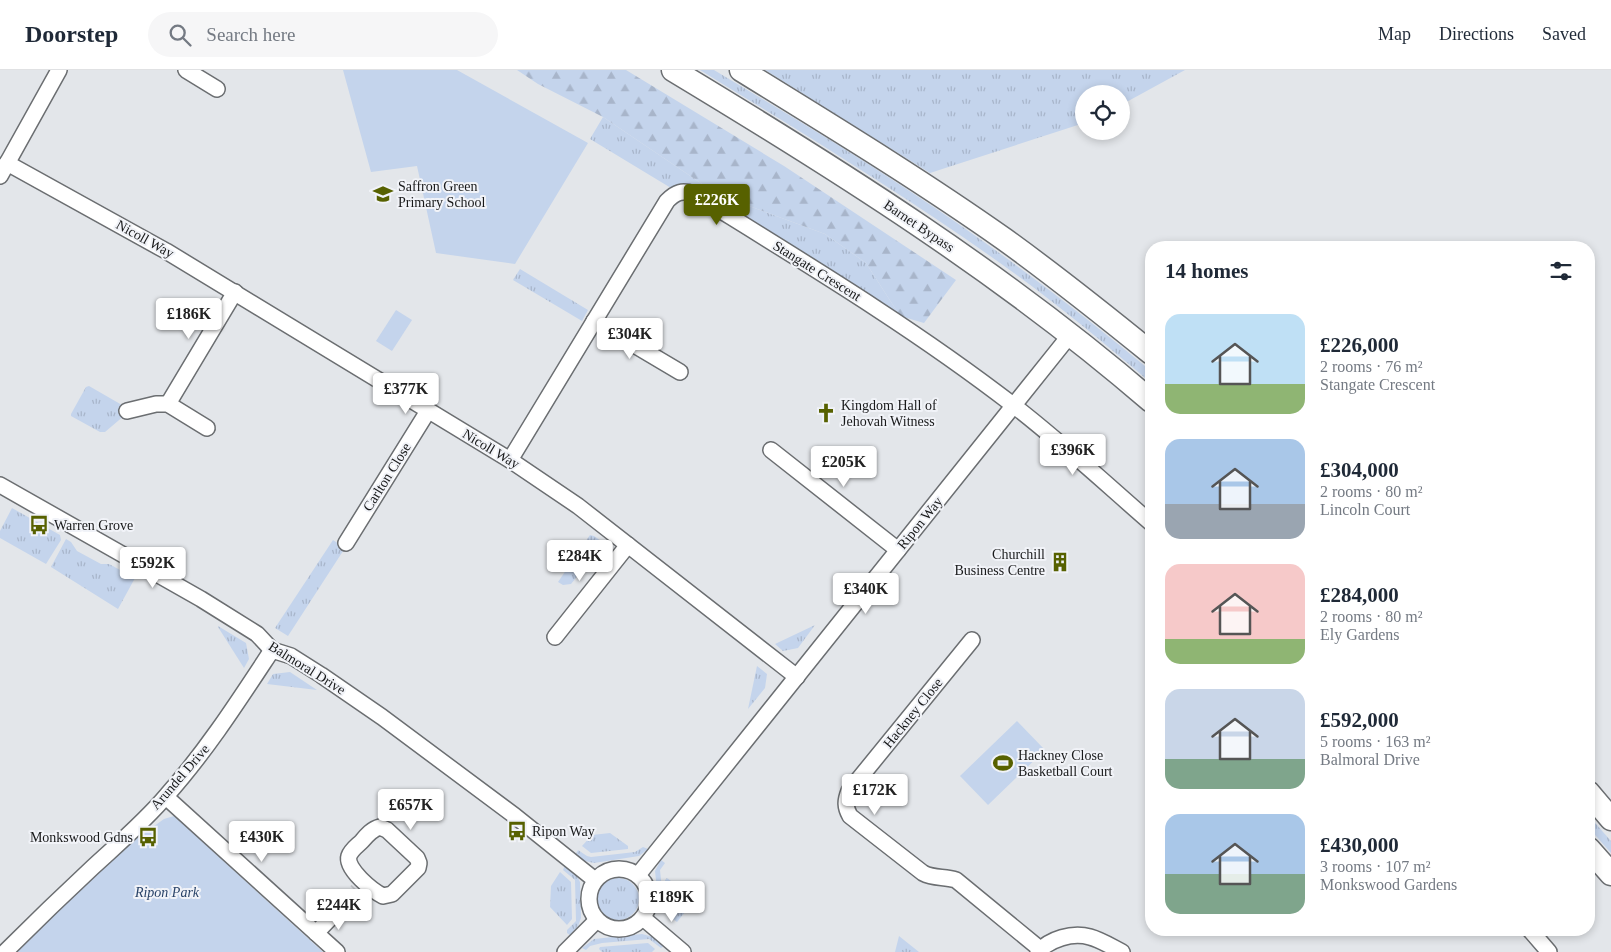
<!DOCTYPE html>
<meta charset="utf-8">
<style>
body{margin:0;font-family:"Times New Roman",serif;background:#f6f6f7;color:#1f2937;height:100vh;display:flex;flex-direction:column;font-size:19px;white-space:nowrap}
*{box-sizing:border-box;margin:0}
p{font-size:16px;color:#747a83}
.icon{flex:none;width:28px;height:28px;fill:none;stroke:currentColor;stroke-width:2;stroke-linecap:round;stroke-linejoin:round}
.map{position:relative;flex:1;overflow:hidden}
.sheet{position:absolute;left:1145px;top:171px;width:450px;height:695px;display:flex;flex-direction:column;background:#fff;border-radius:20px;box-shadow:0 2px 8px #0003}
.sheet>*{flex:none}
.fabs{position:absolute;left:1075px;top:15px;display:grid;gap:10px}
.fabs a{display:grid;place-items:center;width:55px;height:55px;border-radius:50%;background:#fff;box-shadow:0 2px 8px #0003;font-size:25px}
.price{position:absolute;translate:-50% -42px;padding:0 11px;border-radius:5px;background:#fff;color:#222;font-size:16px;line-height:32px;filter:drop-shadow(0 1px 2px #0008)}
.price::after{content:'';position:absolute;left:50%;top:30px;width:15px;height:11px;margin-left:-8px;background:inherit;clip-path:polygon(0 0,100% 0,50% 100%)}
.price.on{background:#576100;color:#fff}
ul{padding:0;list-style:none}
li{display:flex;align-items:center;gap:15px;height:125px;padding:0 20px}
li span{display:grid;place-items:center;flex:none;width:140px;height:100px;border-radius:15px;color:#555}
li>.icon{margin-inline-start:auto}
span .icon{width:60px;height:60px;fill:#fffc;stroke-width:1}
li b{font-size:21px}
h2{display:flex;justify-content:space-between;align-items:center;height:60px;padding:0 20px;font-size:21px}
header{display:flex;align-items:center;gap:30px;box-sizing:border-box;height:70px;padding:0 25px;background:#fff;border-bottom:1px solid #e0e1e3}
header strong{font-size:24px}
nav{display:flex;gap:28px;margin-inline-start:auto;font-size:18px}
.search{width:350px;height:45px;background:#f6f6f7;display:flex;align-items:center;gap:12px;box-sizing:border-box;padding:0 18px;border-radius:28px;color:#747a83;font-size:19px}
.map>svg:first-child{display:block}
.grass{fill:url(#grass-tufts)}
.forest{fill:url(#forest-firs)}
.park{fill:#c4d4ec}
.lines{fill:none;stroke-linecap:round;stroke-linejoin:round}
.minor-tunnel{stroke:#c5c7cb;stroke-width:15;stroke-dasharray:15 8;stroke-linecap:butt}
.minor-casing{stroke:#6b6e71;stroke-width:18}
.highway-casing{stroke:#6b6e71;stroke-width:25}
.minor{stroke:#fff;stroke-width:15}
.highway{stroke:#fff;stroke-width:22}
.labels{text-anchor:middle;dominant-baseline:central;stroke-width:4;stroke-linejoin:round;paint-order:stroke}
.poi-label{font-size:14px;fill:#18191a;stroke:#f1f3f8;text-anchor:start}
.street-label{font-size:14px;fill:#18191a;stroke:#f1f3f8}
.park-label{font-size:14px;font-style:italic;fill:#294368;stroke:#f1f3f8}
</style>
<header>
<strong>Doorstep</strong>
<div class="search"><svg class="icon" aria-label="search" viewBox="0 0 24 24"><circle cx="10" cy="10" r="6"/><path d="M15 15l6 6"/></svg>Search here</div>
<nav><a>Map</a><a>Directions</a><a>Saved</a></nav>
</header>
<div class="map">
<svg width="1611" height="882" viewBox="0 0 1611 882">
<defs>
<pattern id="grass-tufts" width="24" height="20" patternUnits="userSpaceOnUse" patternTransform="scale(1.25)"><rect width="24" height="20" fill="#c4d4ec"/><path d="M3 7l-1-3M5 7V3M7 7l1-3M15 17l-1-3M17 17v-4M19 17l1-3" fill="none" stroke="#a8b5ca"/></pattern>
<pattern id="forest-firs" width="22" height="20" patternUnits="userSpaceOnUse" patternTransform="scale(1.25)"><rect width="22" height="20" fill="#c4d4ec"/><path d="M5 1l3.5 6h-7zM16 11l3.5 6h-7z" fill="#a8b5ca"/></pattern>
</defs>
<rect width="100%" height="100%" fill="#e3e6ea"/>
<g class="grass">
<path d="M700,0H714C779,39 845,78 908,120C992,175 1074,237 1151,301V313C1102,271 1052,230 1000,193C903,124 801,62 700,0Z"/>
<path d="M765,0H1185L1121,35V24H1084V53L930,103Z"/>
<path d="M603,47L717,124L825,164L866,193L900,246L671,118L590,69Z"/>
<path d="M520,199L588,240L582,251L513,210Z"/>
<path d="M89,316L122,335L125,345L105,362H100L71,346V344L86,317Z"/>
<path d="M12,438L60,465L61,470L46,494L0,468V461Z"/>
<path d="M590,465L594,466L604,473L571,514L563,515L558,512Z"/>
<path d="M66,469L71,472L77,481L101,494H109L135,508L118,539L51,497Z"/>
<path d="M333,470L345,478L288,566L275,558Z"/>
<path d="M815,555L798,578L783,581L775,574Z"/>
<path d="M218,556L246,573L249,589L244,598L218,557Z"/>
<path d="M757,596L767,604L765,618L748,639Z"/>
<path d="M290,602L317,620L267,614L273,604Z"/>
<path d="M1589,746L1611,771V783L1589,758Z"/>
<path d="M610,763L628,776V779L591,783L582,776L592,765Z"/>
<path d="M643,777L648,779L639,786L594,793L585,791L576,784L578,780L587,786L591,787L635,782Z"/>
<path d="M661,790L665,793L660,800L663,829L658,828L655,801Z"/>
<path d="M565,795L576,804L580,812L581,848L578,856L570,865L567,863V860L576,851L575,810L563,800Z"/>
<path d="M560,802L571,812L572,849L567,855L550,837L551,816Z"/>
<path d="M667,808L686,822V831L667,829L665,810Z"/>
<circle cx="618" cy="829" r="21"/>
<path d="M685,837V842L677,852L669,846L668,838Z"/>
<path d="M642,864L653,867L665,875L661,878L649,869L602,873L590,876L586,880L582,878L594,869Z"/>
<path d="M899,866L919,882H895Z"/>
<path d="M648,873L655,879L652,882H602L599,879L600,877Z"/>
</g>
<path class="forest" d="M517,0H626L784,96L956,210L924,253L900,246L866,193L825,164L717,124L603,47L538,14Z"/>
<g class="park">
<path d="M343,0H457L588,73L515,194L436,183L417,96L371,102Z"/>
<path d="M396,240L412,250L392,281L376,271Z"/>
<path d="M1017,651L1045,680L988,735L960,706Z"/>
<path d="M174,746L323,882H15L133,771L164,749Z"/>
</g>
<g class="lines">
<path class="minor-tunnel" d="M340,838L357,820"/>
<defs>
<g id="minor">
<path d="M186,0L217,19"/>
<path d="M7,93L166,181L510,390L578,436L797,607"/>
<path d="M0,106L59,0"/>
<path d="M594,251L680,302"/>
<path d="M168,334L235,222"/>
<path d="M127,341L156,334H168L207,358"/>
<path d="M771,380L898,480"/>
<path d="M510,390L667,131C676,122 682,120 694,124C802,191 912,257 1013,335C1061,372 1105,413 1151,453"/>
<path d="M0,415L201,529L257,564L272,580L291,586L321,605L382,647L515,746L595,810"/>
<path d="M346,473L428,341"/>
<path d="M555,567L628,475"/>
<path d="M972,570L849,721C845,731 845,737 850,746L923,803C934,809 945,806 956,810L1040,879"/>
<path d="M166,727L337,882"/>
<path d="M380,757L387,760L417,788L419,793L418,798L392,824L383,826C373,821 345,799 349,786C351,780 357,776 362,771C367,765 372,759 380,757Z"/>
<circle cx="619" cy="829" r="30"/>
<path d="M638,805L1070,265"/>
<path d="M643,848L683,882"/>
<path d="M1530,860L1549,882"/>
<path d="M316,863L340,838"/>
<path d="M5,882C34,853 63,825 93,797C118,774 145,751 167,725C207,680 239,630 272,580"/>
<path d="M565,882L597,850"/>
<path d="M1038,882C1050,869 1072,862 1090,867C1101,870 1112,877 1122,882"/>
</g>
<g id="highway">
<path d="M673,0C839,100 1004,204 1151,331"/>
<path d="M741,0C830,55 919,109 1004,169C1054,205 1103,244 1151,283"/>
<path d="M1589,723L1611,749"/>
<path d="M1589,779L1611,804"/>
</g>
</defs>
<use href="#minor" class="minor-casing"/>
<use href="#highway" class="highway-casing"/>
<use href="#minor" class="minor"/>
<use href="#highway" class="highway"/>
</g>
<defs>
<symbol id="school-bare" viewBox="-9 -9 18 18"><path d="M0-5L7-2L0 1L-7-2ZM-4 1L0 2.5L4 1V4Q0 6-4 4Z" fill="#576100" stroke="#f1f3f8" stroke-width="2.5" paint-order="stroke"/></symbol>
<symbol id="church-bare" viewBox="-9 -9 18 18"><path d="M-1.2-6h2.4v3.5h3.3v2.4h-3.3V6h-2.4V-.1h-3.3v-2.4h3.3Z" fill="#576100" stroke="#f1f3f8" stroke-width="2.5" paint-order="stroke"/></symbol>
<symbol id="bus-bare" viewBox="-9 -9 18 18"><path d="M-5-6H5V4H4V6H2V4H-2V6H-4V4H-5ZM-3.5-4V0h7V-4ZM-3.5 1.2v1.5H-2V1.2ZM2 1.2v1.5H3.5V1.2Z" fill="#576100" stroke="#f1f3f8" stroke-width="2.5" paint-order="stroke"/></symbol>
<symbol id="building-bare" viewBox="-9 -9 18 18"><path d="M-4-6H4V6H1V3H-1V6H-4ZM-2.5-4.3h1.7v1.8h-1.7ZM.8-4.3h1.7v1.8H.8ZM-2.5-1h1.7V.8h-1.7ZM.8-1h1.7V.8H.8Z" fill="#576100" stroke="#f1f3f8" stroke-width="2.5" paint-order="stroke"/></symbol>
<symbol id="stadium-bare" viewBox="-9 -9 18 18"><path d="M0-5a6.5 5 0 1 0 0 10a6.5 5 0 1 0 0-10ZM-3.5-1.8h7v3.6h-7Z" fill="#576100" stroke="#f1f3f8" stroke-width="2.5" paint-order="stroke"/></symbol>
</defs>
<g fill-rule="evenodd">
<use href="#school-bare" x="369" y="110" width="28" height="28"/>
<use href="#church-bare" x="812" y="329" width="28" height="28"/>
<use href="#bus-bare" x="25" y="441" width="28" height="28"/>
<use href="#building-bare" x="1046" y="478" width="28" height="28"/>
<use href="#stadium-bare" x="989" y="679" width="28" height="28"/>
<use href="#bus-bare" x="503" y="747" width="28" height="28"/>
<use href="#bus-bare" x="134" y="753" width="28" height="28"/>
</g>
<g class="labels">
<g class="poi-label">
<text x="398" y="116">Saffron Green<tspan x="398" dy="16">Primary School</tspan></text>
<text x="841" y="335">Kingdom Hall of<tspan x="841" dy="16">Jehovah Witness</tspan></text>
<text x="54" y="455">Warren Grove</text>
<text x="1045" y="484" text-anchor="end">Churchill<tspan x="1045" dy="16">Business Centre</tspan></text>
<text x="1018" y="685">Hackney Close<tspan x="1018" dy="16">Basketball Court</tspan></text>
<text x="532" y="761">Ripon Way</text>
<text x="133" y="767" text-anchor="end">Monkswood Gdns</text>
</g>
<g class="street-label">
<text transform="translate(919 156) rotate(34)">Barnet Bypass</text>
<text transform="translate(145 169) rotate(29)">Nicoll Way</text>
<text transform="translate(817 201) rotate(32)">Stangate Crescent</text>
<text transform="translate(491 379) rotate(31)">Nicoll Way</text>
<text transform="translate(387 407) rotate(-58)">Carlton Close</text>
<text transform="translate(920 453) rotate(-51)">Ripon Way</text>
<text transform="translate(307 598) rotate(32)">Balmoral Drive</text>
<text transform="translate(913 643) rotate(-51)">Hackney Close</text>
<text transform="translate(180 707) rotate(-49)">Arundel Drive</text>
</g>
<g class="park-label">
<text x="167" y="822">Ripon Park</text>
</g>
</g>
</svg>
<div class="fabs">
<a><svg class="icon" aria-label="locate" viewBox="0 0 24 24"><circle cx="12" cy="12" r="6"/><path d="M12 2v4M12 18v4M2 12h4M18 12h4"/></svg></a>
</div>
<b class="price on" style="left:717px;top:156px">£226K</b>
<b class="price" style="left:189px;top:270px">£186K</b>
<b class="price" style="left:630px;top:290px">£304K</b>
<b class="price" style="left:406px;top:345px">£377K</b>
<b class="price" style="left:1073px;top:406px">£396K</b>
<b class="price" style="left:844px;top:418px">£205K</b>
<b class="price" style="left:580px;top:512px">£284K</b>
<b class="price" style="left:153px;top:519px">£592K</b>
<b class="price" style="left:866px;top:545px">£340K</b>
<b class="price" style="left:875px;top:746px">£172K</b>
<b class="price" style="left:411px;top:761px">£657K</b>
<b class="price" style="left:262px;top:793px">£430K</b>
<b class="price" style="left:672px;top:853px">£189K</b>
<b class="price" style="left:339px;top:861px">£244K</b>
<section class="sheet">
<h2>14 homes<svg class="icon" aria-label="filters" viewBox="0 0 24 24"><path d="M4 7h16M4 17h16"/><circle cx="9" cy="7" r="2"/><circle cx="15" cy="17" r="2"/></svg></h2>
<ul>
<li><span style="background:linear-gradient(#bfe0f5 70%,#8fb573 0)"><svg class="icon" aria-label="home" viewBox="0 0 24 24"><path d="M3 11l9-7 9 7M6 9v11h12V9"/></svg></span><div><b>£226,000</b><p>2 rooms · 76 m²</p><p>Stangate Crescent</p></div></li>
<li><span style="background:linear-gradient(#a9c7e8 65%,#9aa5b1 0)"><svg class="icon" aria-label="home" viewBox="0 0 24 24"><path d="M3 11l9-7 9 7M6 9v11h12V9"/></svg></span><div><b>£304,000</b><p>2 rooms · 80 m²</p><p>Lincoln Court</p></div></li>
<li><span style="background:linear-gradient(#f6c9c9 75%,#8fb573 0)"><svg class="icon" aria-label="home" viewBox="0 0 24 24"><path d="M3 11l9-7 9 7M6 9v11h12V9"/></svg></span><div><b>£284,000</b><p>2 rooms · 80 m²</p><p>Ely Gardens</p></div></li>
<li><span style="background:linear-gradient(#c9d6e8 70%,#7fa58c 0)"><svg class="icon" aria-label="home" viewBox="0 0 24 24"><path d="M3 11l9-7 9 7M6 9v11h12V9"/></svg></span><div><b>£592,000</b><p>5 rooms · 163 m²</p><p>Balmoral Drive</p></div></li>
<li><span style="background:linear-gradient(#a9c7e8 60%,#7fa58c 0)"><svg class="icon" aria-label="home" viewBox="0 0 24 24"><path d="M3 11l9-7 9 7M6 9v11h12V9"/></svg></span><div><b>£430,000</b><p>3 rooms · 107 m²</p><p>Monkswood Gardens</p></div></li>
</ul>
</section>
</div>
